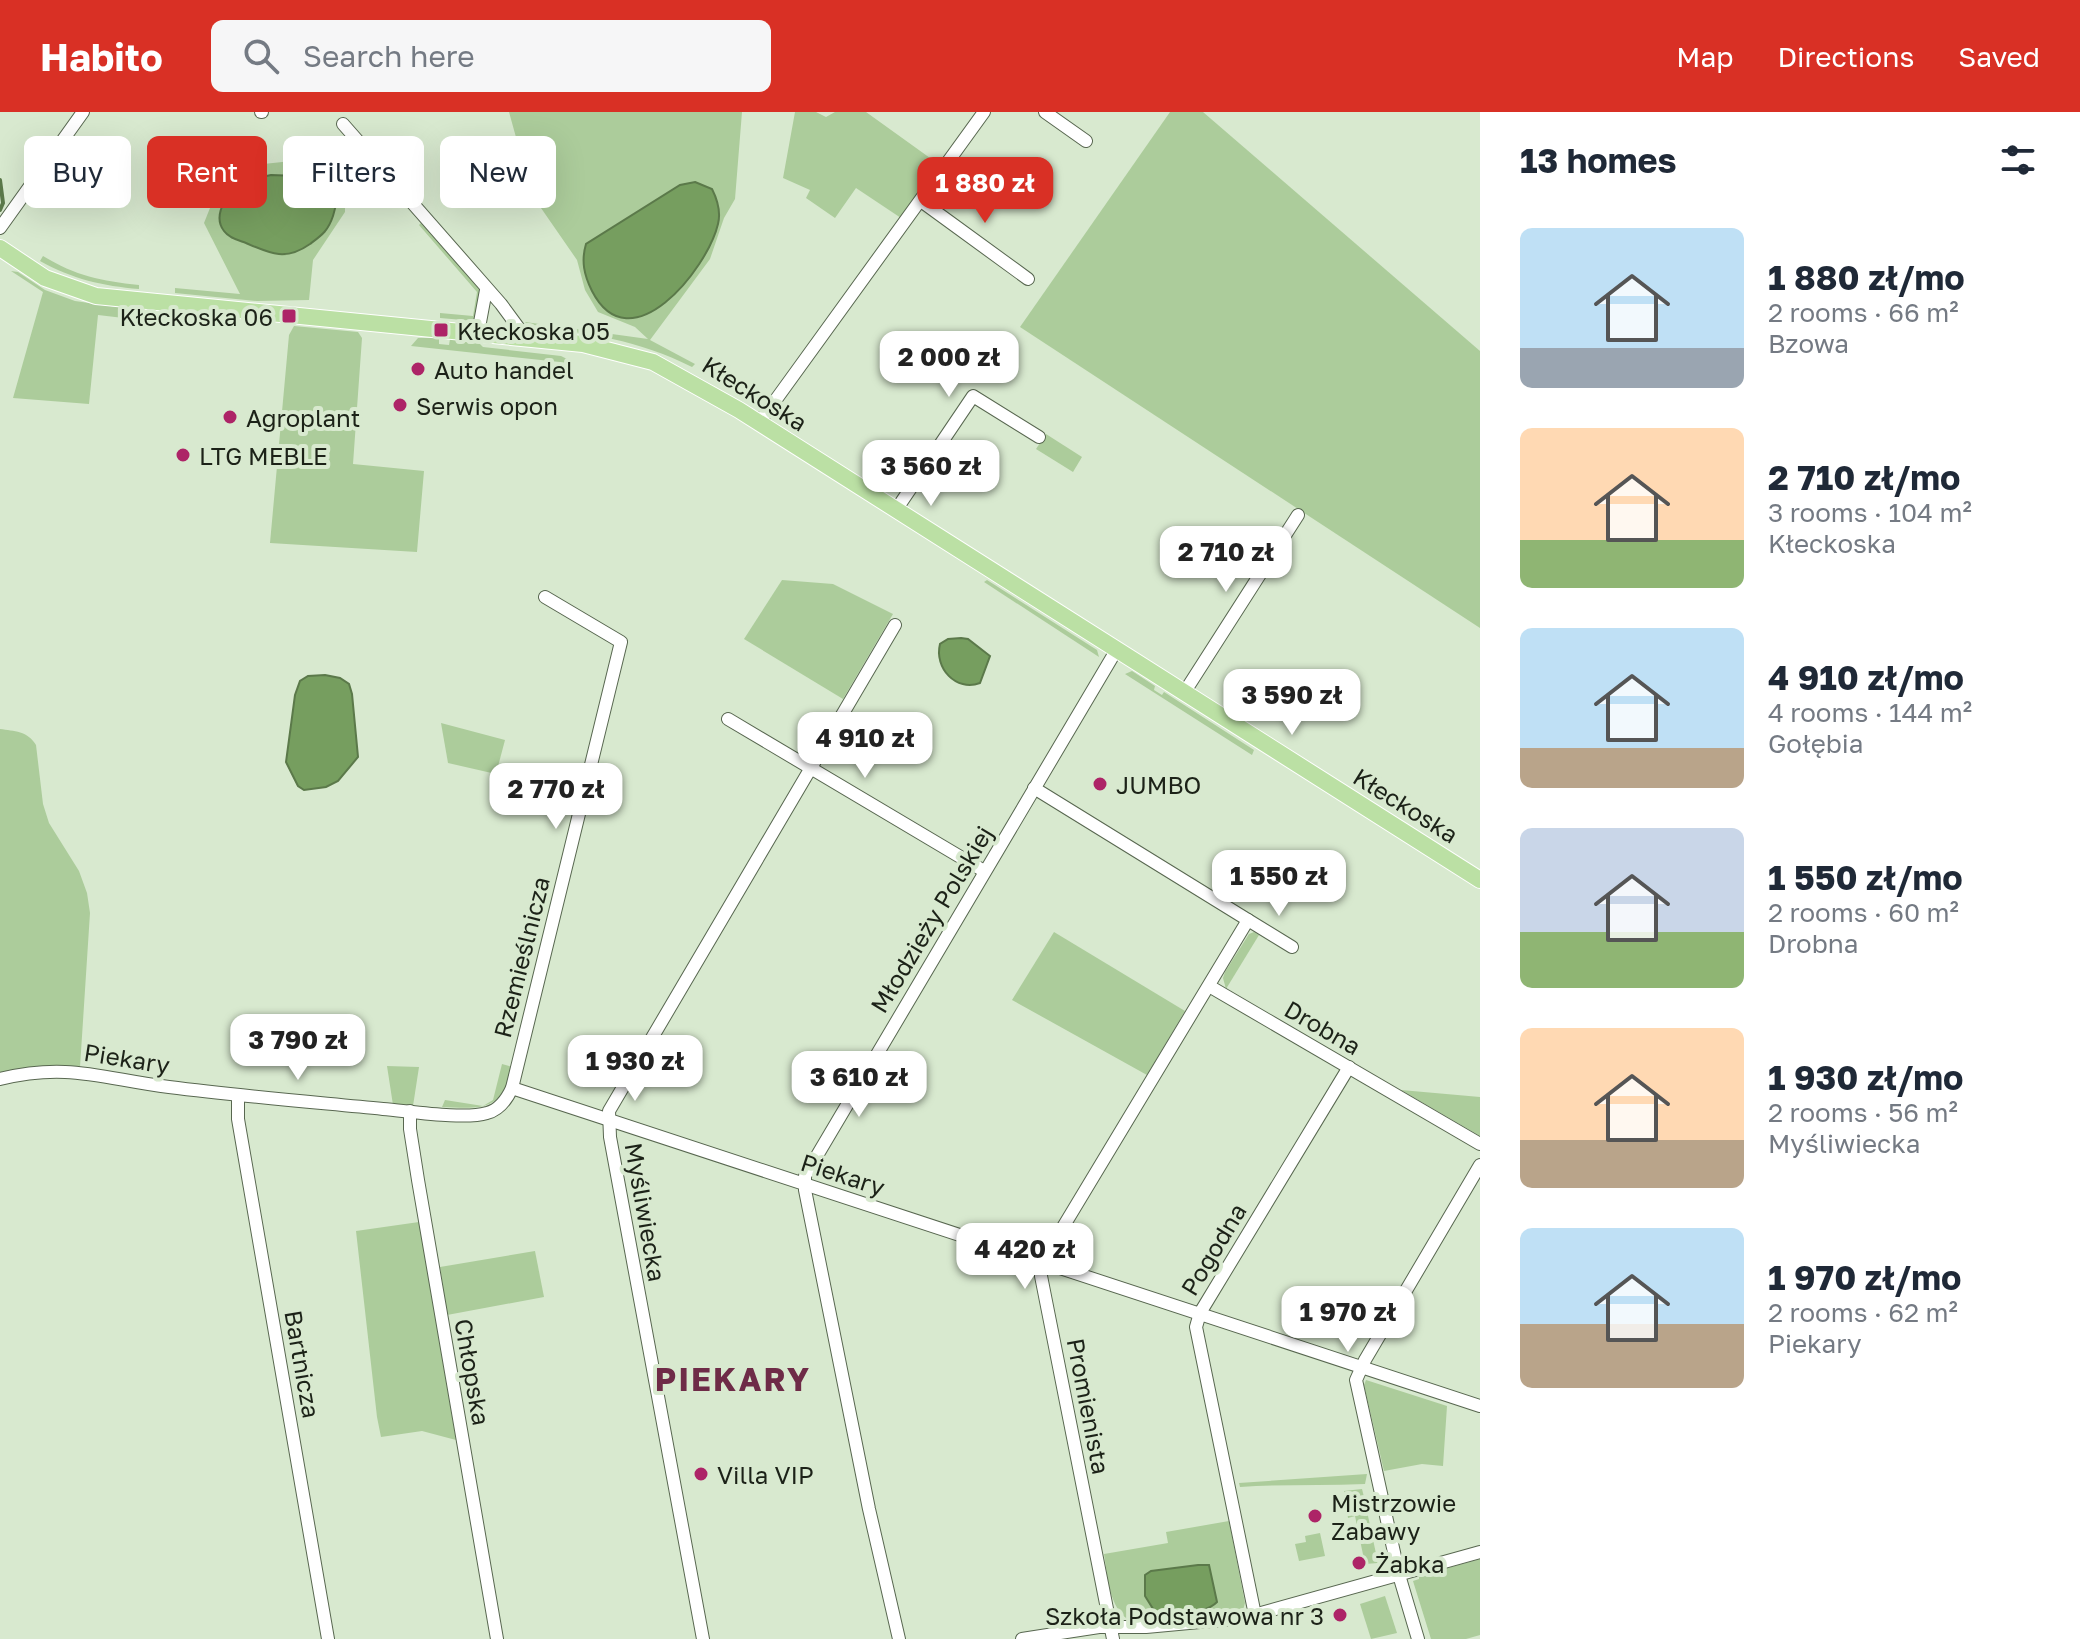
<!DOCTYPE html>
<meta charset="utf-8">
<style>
body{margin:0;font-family:"Golos Text",sans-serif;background:#f6f6f7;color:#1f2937;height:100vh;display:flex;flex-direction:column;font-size:30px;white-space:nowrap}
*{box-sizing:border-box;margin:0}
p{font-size:26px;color:#747a83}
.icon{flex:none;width:44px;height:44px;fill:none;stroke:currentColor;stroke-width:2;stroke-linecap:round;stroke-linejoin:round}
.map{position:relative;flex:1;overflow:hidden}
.sheet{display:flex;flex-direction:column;background:#fff;width:600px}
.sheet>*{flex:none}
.guide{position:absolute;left:24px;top:24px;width:760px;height:72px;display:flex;gap:16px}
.price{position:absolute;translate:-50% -68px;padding:0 18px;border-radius:16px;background:#fff;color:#222;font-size:26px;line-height:52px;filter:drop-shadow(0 2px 4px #0008)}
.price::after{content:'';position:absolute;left:50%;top:48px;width:24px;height:18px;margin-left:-12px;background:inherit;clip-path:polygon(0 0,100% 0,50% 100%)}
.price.active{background:#d93025;color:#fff}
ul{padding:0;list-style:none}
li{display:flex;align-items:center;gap:24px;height:200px;padding:0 40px}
li span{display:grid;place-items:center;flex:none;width:224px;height:160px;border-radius:12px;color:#555}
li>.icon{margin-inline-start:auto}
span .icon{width:96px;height:96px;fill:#fffc;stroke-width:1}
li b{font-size:34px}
h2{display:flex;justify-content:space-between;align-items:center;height:96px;padding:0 40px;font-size:34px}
.tag{padding:0 28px;border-radius:12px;background:#fff;box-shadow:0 8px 32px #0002;font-size:28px;line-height:72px}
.tag.active{background:#d93025;color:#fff}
header{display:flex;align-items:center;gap:48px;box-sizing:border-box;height:112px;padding:0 40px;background:#d93025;color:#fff}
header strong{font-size:38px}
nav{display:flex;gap:44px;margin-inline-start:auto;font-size:28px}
.search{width:560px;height:72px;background:#f6f6f7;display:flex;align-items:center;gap:20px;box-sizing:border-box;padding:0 28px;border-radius:12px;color:#747a83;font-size:30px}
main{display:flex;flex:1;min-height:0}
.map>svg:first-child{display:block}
.green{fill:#accc9b}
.water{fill:#769e5f;stroke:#5b794a;stroke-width:2}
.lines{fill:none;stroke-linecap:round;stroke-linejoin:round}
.stream{stroke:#5b794a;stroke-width:4}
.minor-casing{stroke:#586750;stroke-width:14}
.major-casing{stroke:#fff;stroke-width:18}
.minor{stroke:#fff;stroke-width:12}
.major{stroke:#bbe0a4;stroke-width:16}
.poi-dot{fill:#ad2467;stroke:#d8e9cf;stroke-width:3}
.labels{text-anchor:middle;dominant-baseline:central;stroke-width:8;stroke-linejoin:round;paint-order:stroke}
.poi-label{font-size:24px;fill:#1c2218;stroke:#d8e9cf;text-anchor:start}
.street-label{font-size:24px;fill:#1c2218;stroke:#d8e9cf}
.district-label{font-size:32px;font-weight:bold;letter-spacing:2px;fill:#6e2b47;stroke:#d8e9cf}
</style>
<header>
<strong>Habito</strong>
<div class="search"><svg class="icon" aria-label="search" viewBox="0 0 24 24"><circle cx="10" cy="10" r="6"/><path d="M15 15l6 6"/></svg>Search here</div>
<nav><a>Map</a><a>Directions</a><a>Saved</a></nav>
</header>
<main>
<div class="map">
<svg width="1480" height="1527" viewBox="0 0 1480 1527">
<rect width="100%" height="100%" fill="#d8e9cf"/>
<g class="green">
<path d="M509,0H742L735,87L724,106L710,147L650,228L695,252L692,255C639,228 587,221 529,214L525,210L648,227L635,215L598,200L585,178L577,148L532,83Z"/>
<path d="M795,0H816L826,5L835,0H866L937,51L901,106L856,76L835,106L806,86L810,78L783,66Z"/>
<path d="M1170,0H1203L1480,239V516L1020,215Z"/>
<path d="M320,46L345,76V100L313,148L309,188L257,189L175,181V176L240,182L204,111L226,56Z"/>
<path d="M421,111L482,180L476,207L474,209L440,206V201L473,204L477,180L419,113Z"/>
<path d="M43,144C76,164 101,169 139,173V177C103,174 72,167 40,149Z"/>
<path d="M11,159L18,160L45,178L75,189L167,202L166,211L98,203L89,292L13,286L43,180Z"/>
<path d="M294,214L358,220L362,226L353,352L424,359L417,440L270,431L289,223Z"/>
<path d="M418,226H439V232L449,233L450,227L480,232L483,235L561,244L569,248V251L411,234Z"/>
<path d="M1046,322L1082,345L1073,360L1036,337Z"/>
<path d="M782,468L833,472L893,502L843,587L744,527Z"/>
<path d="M987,468L1097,538L1099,545L984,470Z"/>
<path d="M1132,559L1155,574L1154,578L1162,583L1164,580L1254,638L1252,643L1125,562Z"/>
<path d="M441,611L505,628L496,662L448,651Z"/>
<path d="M0,617C14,619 28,619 36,633L43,692L49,711L79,759L87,781L90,801L80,955L42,954L0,962Z"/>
<path d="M1054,820L1185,899L1147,963L1012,888Z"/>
<path d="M1254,820L1259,823L1226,877L1223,866L1225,860L1249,822Z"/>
<path d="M502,952L513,955C502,999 482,997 442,995L445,988L483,994L493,988Z"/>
<path d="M387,954L419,955L413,994L393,993Z"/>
<path d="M1401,978L1480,985V1024Z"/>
<path d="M419,1110L456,1328L422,1319L381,1325L377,1305L356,1119Z"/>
<path d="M535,1139L544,1185L447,1203L440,1155Z"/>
<path d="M1366,1268L1447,1294L1443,1354L1422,1352L1384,1359L1364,1273Z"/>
<path d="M1367,1362L1365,1372C1323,1374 1282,1372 1240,1375L1239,1371Z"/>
<path d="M1362,1377L1364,1385L1378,1451L1365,1452L1355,1404L1348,1406L1344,1379Z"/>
<path d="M1229,1409L1245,1491L1243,1498L1136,1511C1109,1503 1108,1466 1104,1442L1168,1431L1166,1420Z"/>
<path d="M1320,1421L1325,1444L1299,1449L1295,1432L1306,1430L1305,1424Z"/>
<path d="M1480,1447V1523L1466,1527H1431L1413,1469L1419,1467V1464Z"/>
<path d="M1385,1484L1397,1521L1371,1527L1360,1492Z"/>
</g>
<g class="water">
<path d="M271,63L325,65C337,75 338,90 333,104C328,119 322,123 310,132C286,149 271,142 246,131C238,128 229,126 224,119C211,102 230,75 247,69C254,66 263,65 271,63Z"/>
<path d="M695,70L712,77C717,87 721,100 718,112C707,158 630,253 592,179C584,163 581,149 586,132L680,73Z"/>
<path d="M961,526L968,527L990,544L980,571C956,580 934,556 940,532L948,527Z"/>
<path d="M325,563L340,566L349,572L352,582L358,645L338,669L326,675L304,678L298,674L286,650L295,583L300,569L308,564Z"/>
<path d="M1198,1453H1209L1217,1490C1203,1504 1173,1502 1155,1500L1145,1484V1463L1151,1459Z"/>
</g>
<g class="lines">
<path class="stream" d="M0,68L3,91L0,98"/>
<defs>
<g id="minor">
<path d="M261,0H262"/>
<path d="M1045,0L1086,29"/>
<path d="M343,12L501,192L526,226"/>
<path d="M921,89L1028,167"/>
<path d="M0,116L83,0"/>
<path d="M478,221L486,178"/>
<path d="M759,311L984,0"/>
<path d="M896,398L973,284L1039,325"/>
<path d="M1184,581L1298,403"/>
<path d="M728,607L984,759"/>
<path d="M1034,676L1248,808L1042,1150L1041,1164L1113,1527"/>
<path d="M1248,808L1292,835"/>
<path d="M1209,874L1480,1032"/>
<path d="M0,967C68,950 104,967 169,975C240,984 312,990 383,997C409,999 464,1008 487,1001C499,998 507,987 512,976L621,530L545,485"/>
<path d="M512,976L1480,1294"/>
<path d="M238,983V1007L328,1527"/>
<path d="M410,999V1017L418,1068L497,1527"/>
<path d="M1255,1503L1196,1215L1200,1201L1349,955"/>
<path d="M703,1527L610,1025L609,999L895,513"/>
<path d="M899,1527L869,1397L805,1078V1064L1117,537"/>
<path d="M1022,1527L1099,1515H1146L1243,1506L1480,1440"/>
<path d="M1418,1527L1399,1463L1356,1268L1365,1248L1480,1053"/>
</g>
<path id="major" d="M0,136L45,166L96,184L583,232L653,250L739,298L1480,768"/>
</defs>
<use href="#minor" class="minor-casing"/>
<use href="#major" class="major-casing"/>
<use href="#minor" class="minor"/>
<use href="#major" class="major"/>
</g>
<g class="poi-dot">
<rect x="281" y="196" width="16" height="16" rx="4"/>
<rect x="433" y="210" width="16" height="16" rx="4"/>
<circle cx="418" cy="257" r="8"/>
<circle cx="400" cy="293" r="8"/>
<circle cx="230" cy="305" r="8"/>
<circle cx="183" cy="343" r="8"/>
<circle cx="1100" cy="672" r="8"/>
<circle cx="701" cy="1362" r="8"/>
<circle cx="1315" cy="1404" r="8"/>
<circle cx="1359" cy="1451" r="8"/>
<circle cx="1340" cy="1503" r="8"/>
</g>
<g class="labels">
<g class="poi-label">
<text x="273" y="204" text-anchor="end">Kłeckoska 06</text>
<text x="457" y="218">Kłeckoska 05</text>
<text x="434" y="257">Auto handel</text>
<text x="416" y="293">Serwis opon</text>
<text x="246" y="305">Agroplant</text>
<text x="199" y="343">LTG MEBLE</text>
<text x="1116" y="672">JUMBO</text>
<text x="717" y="1362">Villa VIP</text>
<text x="1331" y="1390">Mistrzowie<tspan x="1331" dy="28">Zabawy</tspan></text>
<text x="1375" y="1451">Żabka</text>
<text x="1324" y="1503" text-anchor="end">Szkoła Podstawowa nr 3</text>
</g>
<g class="street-label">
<text transform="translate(755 281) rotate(32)">Kłeckoska</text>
<text transform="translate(1406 693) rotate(32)">Kłeckoska</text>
<text transform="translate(931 807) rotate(-59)">Młodzieży Polskiej</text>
<text transform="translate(521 845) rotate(-76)">Rzemieślnicza</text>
<text transform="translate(1323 915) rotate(30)">Drobna</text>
<text transform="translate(127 946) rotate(9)">Piekary</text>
<text transform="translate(843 1062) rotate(18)">Piekary</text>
<text transform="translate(646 1100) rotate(80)">Myśliwiecka</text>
<text transform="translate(1213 1137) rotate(-59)">Pogodna</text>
<text transform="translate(303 1252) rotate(80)">Bartnicza</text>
<text transform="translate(473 1260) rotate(80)">Chłopska</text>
<text transform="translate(1089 1294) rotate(79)">Promienista</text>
</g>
<g class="district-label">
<text x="733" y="1267">PIEKARY</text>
</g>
</g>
</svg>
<b class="price active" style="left:985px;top:113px">1 880 zł</b>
<b class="price" style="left:949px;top:287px">2 000 zł</b>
<b class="price" style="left:931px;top:396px">3 560 zł</b>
<b class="price" style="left:1226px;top:482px">2 710 zł</b>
<b class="price" style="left:1292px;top:625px">3 590 zł</b>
<b class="price" style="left:865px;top:668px">4 910 zł</b>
<b class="price" style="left:556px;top:719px">2 770 zł</b>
<b class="price" style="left:1279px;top:806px">1 550 zł</b>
<b class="price" style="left:298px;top:970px">3 790 zł</b>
<b class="price" style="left:635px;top:991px">1 930 zł</b>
<b class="price" style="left:859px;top:1007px">3 610 zł</b>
<b class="price" style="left:1025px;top:1179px">4 420 zł</b>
<b class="price" style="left:1348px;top:1242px">1 970 zł</b>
<div class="guide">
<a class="tag">Buy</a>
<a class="tag active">Rent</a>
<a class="tag">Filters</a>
<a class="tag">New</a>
</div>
</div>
<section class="sheet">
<h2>13 homes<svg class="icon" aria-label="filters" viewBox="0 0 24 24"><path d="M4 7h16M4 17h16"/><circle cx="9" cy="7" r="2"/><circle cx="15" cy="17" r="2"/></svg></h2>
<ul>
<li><span style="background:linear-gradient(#bfe0f5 75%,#9aa5b1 0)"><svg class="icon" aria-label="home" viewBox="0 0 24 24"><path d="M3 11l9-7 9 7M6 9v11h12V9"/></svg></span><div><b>1 880 zł/mo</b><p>2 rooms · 66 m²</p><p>Bzowa</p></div></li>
<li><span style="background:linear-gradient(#ffd9b3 70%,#8fb573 0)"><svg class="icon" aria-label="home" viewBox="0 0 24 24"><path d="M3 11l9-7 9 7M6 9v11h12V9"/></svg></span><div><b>2 710 zł/mo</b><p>3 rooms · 104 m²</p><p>Kłeckoska</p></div></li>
<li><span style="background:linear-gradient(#bfe0f5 75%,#b9a48a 0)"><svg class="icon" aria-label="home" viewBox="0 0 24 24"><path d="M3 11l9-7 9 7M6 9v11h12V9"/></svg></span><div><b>4 910 zł/mo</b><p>4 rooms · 144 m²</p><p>Gołębia</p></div></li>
<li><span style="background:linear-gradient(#c9d6e8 65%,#8fb573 0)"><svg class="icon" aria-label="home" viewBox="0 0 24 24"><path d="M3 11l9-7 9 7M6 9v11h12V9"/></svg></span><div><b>1 550 zł/mo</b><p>2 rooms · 60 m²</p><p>Drobna</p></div></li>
<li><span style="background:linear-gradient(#ffd9b3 70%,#b9a48a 0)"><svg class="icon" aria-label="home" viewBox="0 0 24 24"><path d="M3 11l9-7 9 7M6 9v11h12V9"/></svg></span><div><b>1 930 zł/mo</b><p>2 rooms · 56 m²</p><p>Myśliwiecka</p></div></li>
<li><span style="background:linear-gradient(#bfe0f5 60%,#b9a48a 0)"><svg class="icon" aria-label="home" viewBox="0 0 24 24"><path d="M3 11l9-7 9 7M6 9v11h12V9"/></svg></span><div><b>1 970 zł/mo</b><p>2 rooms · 62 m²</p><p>Piekary</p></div></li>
</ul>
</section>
</main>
